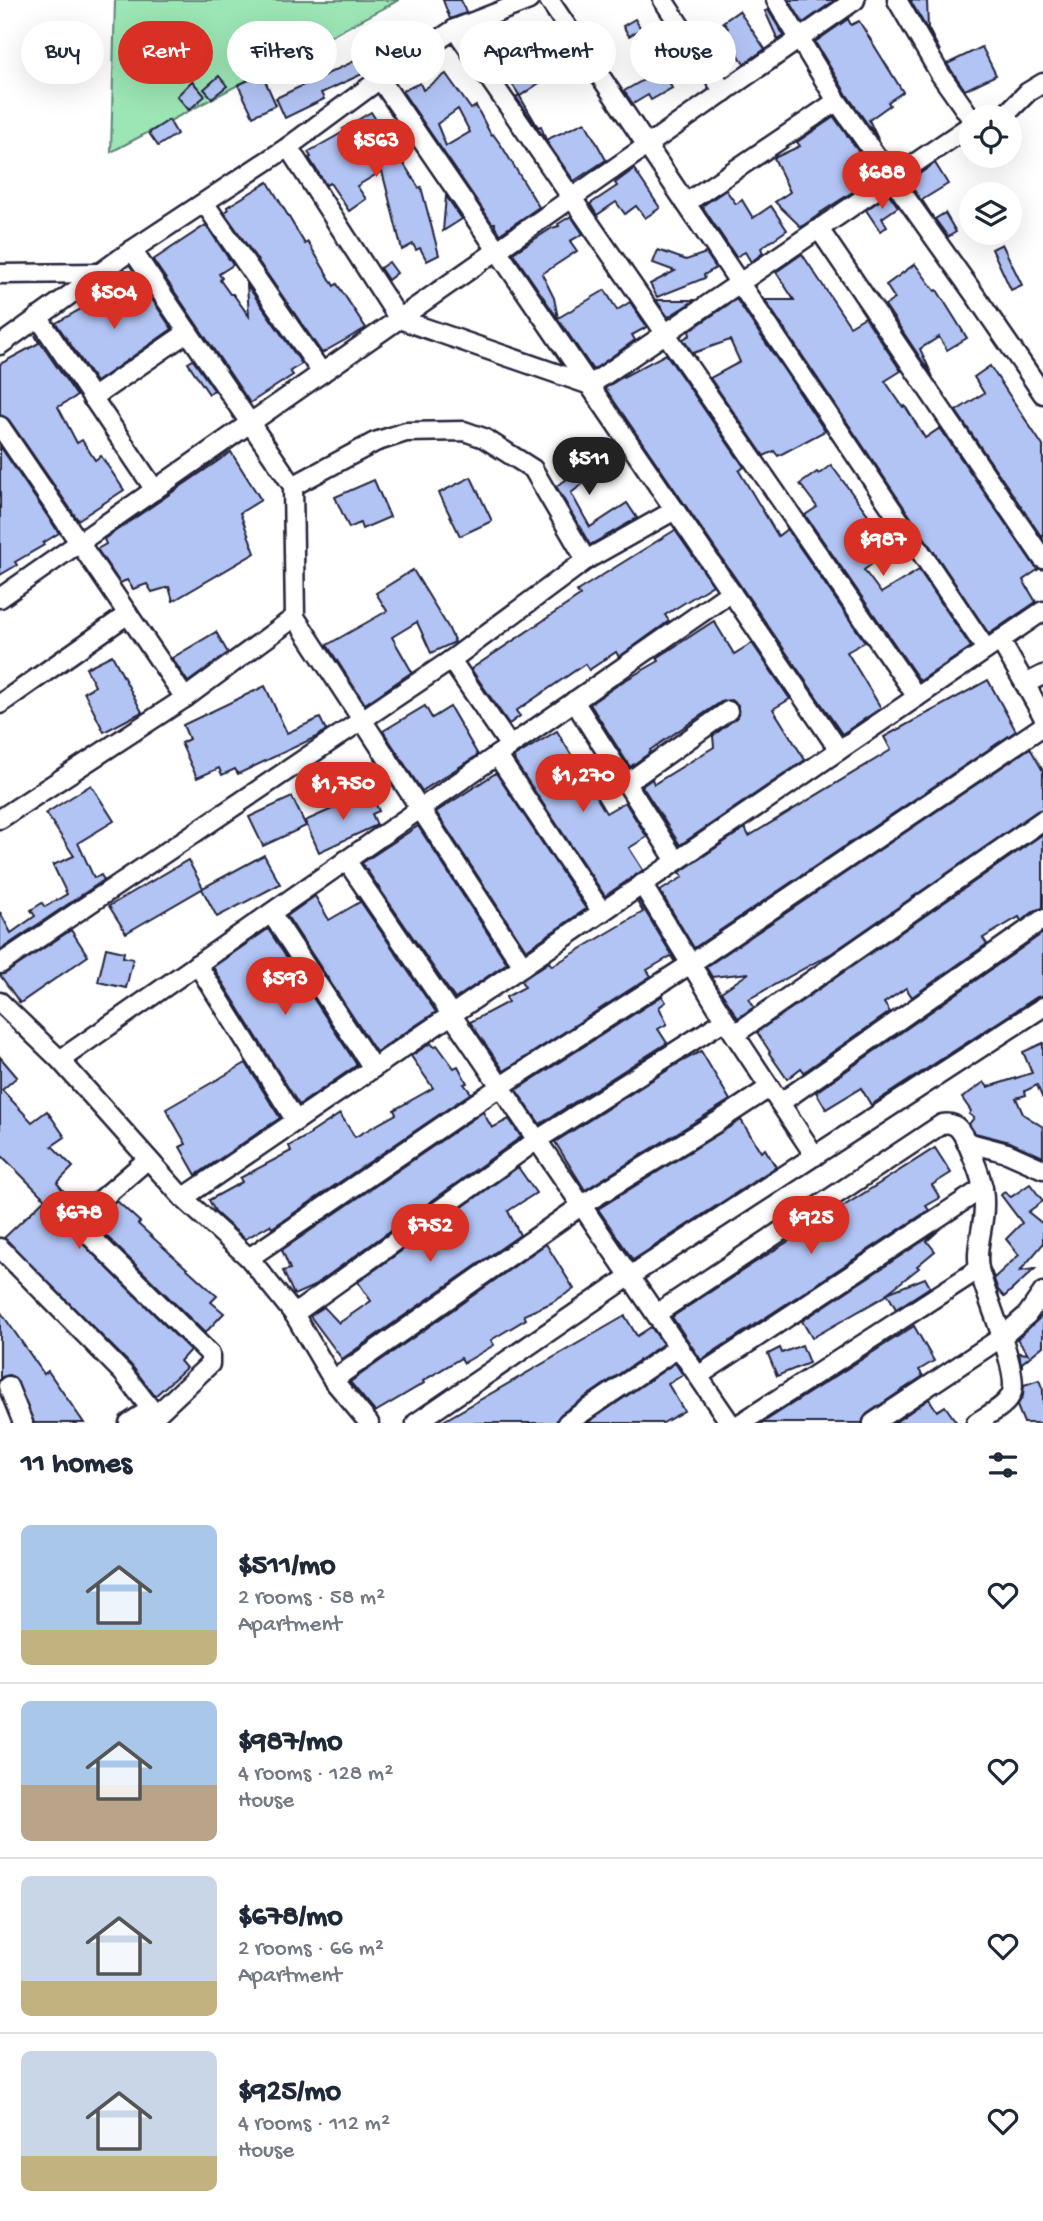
<!DOCTYPE html>
<meta charset="utf-8">
<style>
body{margin:0;font-family:"Gochi Hand",sans-serif;background:#f6f6f7;color:#1f2937;height:100vh;display:flex;flex-direction:column;font-size:26px;white-space:nowrap}
*{box-sizing:border-box;margin:0}
p{font-size:23px;color:#747a83}
.icon{flex:none;width:38px;height:38px;fill:none;stroke:currentColor;stroke-width:2;stroke-linecap:round;stroke-linejoin:round}
.map{position:relative;height:1423px;overflow:hidden}
.panel{display:flex;flex-direction:column;background:#fff;flex:1}
.panel>*{flex:none}
.hud{position:absolute;left:21px;top:21px;width:1001px;height:63px;display:flex;gap:14px}
.fabs{position:absolute;left:959px;top:105px;display:grid;gap:14px}
.fabs a{display:grid;place-items:center;width:63px;height:63px;border-radius:50%;background:#fff;box-shadow:0 7px 28px #0002;font-size:35px}
.price{position:absolute;translate:-50% -60px;padding:0 16px;border-radius:24px;background:#d93025;color:#fff;font-size:23px;line-height:46px;filter:drop-shadow(0 2px 4px #0008)}
.price::after{content:'';position:absolute;left:50%;top:42px;width:21px;height:16px;margin-left:-10px;background:inherit;clip-path:polygon(0 0,100% 0,50% 100%)}
.price.selected{background:#222;color:#fff}
ul{padding:0;list-style:none}
li{display:flex;align-items:center;gap:21px;height:175px;padding:0 21px}
li+li{border-top:2px solid #e0e1e3}
li span{display:grid;place-items:center;flex:none;width:196px;height:140px;border-radius:10px;color:#555}
li>.icon{margin-inline-start:auto}
span .icon{width:84px;height:84px;fill:#fffc;stroke-width:1}
li b{font-size:30px}
h2{display:flex;justify-content:space-between;align-items:center;height:84px;padding:0 21px;font-size:30px}
.pill{padding:0 24px;border-radius:32px;background:#fff;box-shadow:0 7px 28px #0002;font-size:24px;line-height:63px}
.pill.selected{background:#d93025;color:#fff}
.map>svg:first-child{display:block}
.green{fill:#9ce5b4;stroke:#5f8478;stroke-width:2}
.building{fill:#b2c4f4;stroke:#22223b;stroke-width:2;fill-rule:evenodd}
.lines{fill:none;stroke-linecap:round;stroke-linejoin:round}
.minor-casing{stroke:#22223b;stroke-width:23}
.minor{stroke:#fff;stroke-width:18}
</style>
<div class="map">
<svg width="1043" height="1423" viewBox="0 0 1043 1423">
<rect width="100%" height="100%" fill="#fff"/>
<filter id="ink" filterUnits="userSpaceOnUse"><feTurbulence type="fractalNoise" baseFrequency=".0143" numOctaves="2"/><feDisplacementMap in="SourceGraphic" scale="14" xChannelSelector="R" yChannelSelector="G"/><feConvolveMatrix kernelMatrix="1 2 1 2 8 2 1 2 1" color-interpolation-filters="sRGB"/></filter>
<g filter="url(#ink)">
<path class="green" d="M115,0H399L111,152Z"/>
<g class="building">
<path d="M443,0H461L466,13L450,19Z"/>
<path d="M789,0H835L803,23Z"/>
<path d="M910,0L927,1L928,28L940,51Z"/>
<path d="M768,10L784,36L778,40L765,11Z"/>
<path d="M739,11L765,49L744,64L733,45L728,48L719,35L728,28L723,22Z"/>
<path d="M635,19L641,29L629,36L623,26Z"/>
<path d="M848,19L851,25L859,21L903,92L888,102L890,105L869,120L878,139L847,95L815,42Z"/>
<path d="M407,25L413,38L399,45L393,31Z"/>
<path d="M982,47L996,75L965,90L947,64Z"/>
<path d="M179,52L187,66L162,80L153,66Z"/>
<path d="M656,55L672,88L651,100L648,95L633,104L624,91L652,75L645,60Z"/>
<path d="M365,56L371,70L321,93L324,99L285,118L276,98Z"/>
<path d="M510,56L523,76L540,65L548,77L520,96L498,63Z"/>
<path d="M262,74L276,105L253,116L238,85Z"/>
<path d="M446,74L471,109L476,106L491,135L493,134L503,148L539,207L500,234L495,227V223H492L402,91L420,83L423,90ZM458,109L470,132L446,146L437,124Z"/>
<path d="M219,76L227,86L212,98L204,89Z"/>
<path d="M192,81L205,96L189,110L177,96Z"/>
<path d="M519,95L538,127L541,126L546,140L585,122L606,160L574,181L516,97Z"/>
<path d="M371,112L419,188L421,187L439,255L427,261L420,248L416,250L413,244L402,250L382,171L357,186L366,199L349,211L330,183L326,185L309,158L311,157L308,152L345,131L343,129Z"/>
<path d="M834,117L863,158L854,162L865,184L820,213V214L801,227L775,202L790,192L774,158L800,146L797,142Z"/>
<path d="M169,120L177,134L158,146L149,133Z"/>
<path d="M935,163L948,184L922,200L933,217L908,182Z"/>
<path d="M634,169L660,208L645,218L636,206L625,214L616,202L597,215L590,204L617,186L615,183Z"/>
<path d="M268,182L305,244L308,242L334,286L337,284L366,328L322,353L224,212L228,210L227,207Z"/>
<path d="M726,190L736,204L742,200L753,218L771,206L787,230L761,248L763,253L751,262L745,252L736,257L702,206Z"/>
<path d="M889,194L898,207L882,218L887,227L880,231L866,210Z"/>
<path d="M446,196L462,219L443,231Z"/>
<path d="M945,213L956,232L948,237L935,219Z"/>
<path d="M571,216L583,234L570,241L577,251L542,274L554,298L558,318L605,290L617,310L630,302L647,327L632,335L635,340L593,370L513,253L552,228L559,226L558,224Z"/>
<path d="M206,225L233,265L219,274L222,278L220,280L230,294H233L249,316L247,285L302,364L290,371L293,375L250,403L153,260Z"/>
<path d="M1002,244L1022,285L1011,290L992,249Z"/>
<path d="M658,250L686,260L706,253L716,268L704,275L705,278L657,297L650,284L675,271L653,263Z"/>
<path d="M802,254L850,326L865,317L901,371L885,381L903,407L905,406L925,438L940,428L1034,565L1039,569L1023,580L1036,602L989,634L765,300H794L776,272Z"/>
<path d="M389,262L397,273L388,280L380,268Z"/>
<path d="M915,264L935,291L937,290L967,338L947,350L939,337L920,349L933,377L885,305L895,299L886,285Z"/>
<path d="M143,286L172,329L96,382L56,323L106,295L111,305Z"/>
<path d="M656,300H695L668,317Z"/>
<path d="M735,300H737L825,431L778,456L774,451L764,456L710,378L740,362L730,340L693,353L697,359L683,339L690,335L689,331Z"/>
<path d="M35,335L77,396L58,407L77,443L82,440L95,460L101,456L124,490L78,520L9,420L0,415V364L39,343Z"/>
<path d="M666,354L744,467L739,471L778,536L787,529L865,642L847,652L881,708L842,734L605,388L621,378Z"/>
<path d="M193,360L214,390L209,394L188,363Z"/>
<path d="M990,366L1043,446V539L956,411L984,393L974,377Z"/>
<path d="M0,446L59,533L43,543L44,545L15,562L17,565L0,575Z"/>
<path d="M578,449L588,461L594,457L605,472L594,480L592,477L571,493L590,527L627,503L637,518L590,545L556,486L566,480L557,465Z"/>
<path d="M231,452L261,500L240,513L255,553L173,601L169,587L152,592L147,584L133,589L127,580L120,583L97,549L106,544L104,539Z"/>
<path d="M831,465L884,536L892,530L901,542L864,570L881,593L919,570L971,647L920,681L805,515L817,507L800,484L817,472L819,474Z"/>
<path d="M471,477L492,521L460,536L439,493Z"/>
<path d="M374,480L390,517L362,529L360,523L349,528L335,497Z"/>
<path d="M675,530L713,585L665,615L669,621L619,657L616,652L589,670L585,664L516,711L520,716L509,724L471,669L580,596L577,591Z"/>
<path d="M413,570L448,627L455,642L431,653L417,622L392,637L412,672L365,704L327,645L387,611L376,593Z"/>
<path d="M714,621L734,654L752,643L790,699L773,709L805,760L680,845L642,786L652,779L654,784L714,747L713,736L738,716V705L732,700L721,702L650,750L651,752L630,767L590,704L622,682L659,661L657,658Z"/>
<path d="M216,632L228,653L188,682L172,658Z"/>
<path d="M112,655L142,712L104,732L84,692L95,686L86,668Z"/>
<path d="M988,680L1016,731L694,948L660,891L683,877L680,872L745,828L749,836L891,750L884,737Z"/>
<path d="M265,686L287,733L320,718L326,730L316,737L238,774L235,769L222,775L219,768L197,778L181,743L189,739L183,725Z"/>
<path d="M425,706L432,718L450,707L478,755L422,791L383,731Z"/>
<path d="M557,731L606,813L625,802L647,837L629,848L643,870L605,896L515,762L514,757Z"/>
<path d="M1030,748L1043,771V809L1037,811L832,953L749,999L754,1007L738,1018L721,992L749,973L712,977L706,967Z"/>
<path d="M496,773L586,909L526,950L436,812Z"/>
<path d="M91,785L114,821L78,843L94,878L101,875L104,880L0,950V912L11,933L35,916L31,910L42,903L45,907L67,894L53,865L74,856L46,813Z"/>
<path d="M370,792L379,811L372,814L377,825L319,852L305,821Z"/>
<path d="M292,797L306,826L263,846L249,817Z"/>
<path d="M418,826L507,963L455,999L362,863Z"/>
<path d="M1043,834V908L1036,910L1021,921L1019,917L983,938L987,944L912,997L906,988L884,1003L890,1012L804,1072L801,1068L787,1079L769,1053L770,1052L757,1032Z"/>
<path d="M264,855L280,884L217,917L202,889L126,933L109,906L188,860L203,888Z"/>
<path d="M356,895L436,1012L376,1052L287,916L315,896L329,920L360,902Z"/>
<path d="M639,901L675,960L674,961L671,956L647,970L651,976L504,1071L470,1022L508,1002L506,997L525,987L521,981L549,962L552,966L643,912L637,902Z"/>
<path d="M268,929L357,1065L299,1105L213,967Z"/>
<path d="M71,930L88,956L20,1003L0,975L6,973Z"/>
<path d="M1043,933V996L1037,997L871,1105L861,1088L826,1109L816,1092Z"/>
<path d="M106,948L124,952L123,957L133,959L126,988L98,982Z"/>
<path d="M662,996L666,1002L659,1007L667,1024L658,1029L667,1043L540,1124L516,1090Z"/>
<path d="M431,1043L434,1047L437,1045L454,1068L458,1066L467,1083L464,1084L471,1093L272,1228L270,1225L245,1239L216,1213L209,1200L242,1182L240,1178L291,1151L289,1146L311,1134V1133L340,1114L355,1137L396,1114L394,1110L433,1088L411,1056Z"/>
<path d="M1043,1043V1099L1037,1085L1025,1091L1026,1095L1016,1098L1023,1114L1043,1127V1157L1010,1142L975,1133L969,1124L974,1118L969,1114L971,1111L962,1098L984,1082L988,1087L1032,1073L1023,1052Z"/>
<path d="M701,1051L730,1100L585,1190L555,1142L679,1063Z"/>
<path d="M0,1057L17,1077L2,1090L32,1122L47,1111L65,1137L52,1146L73,1167L57,1183L76,1206L70,1214L69,1221L73,1234L190,1350L180,1361L186,1368L155,1396L131,1365L4,1238L45,1199L0,1154Z"/>
<path d="M246,1063L280,1118L196,1175L180,1147L186,1144L166,1109Z"/>
<path d="M483,1112L492,1128L509,1119L521,1137L312,1287L294,1295L283,1271L290,1269L282,1250Z"/>
<path d="M741,1120L761,1152L765,1149L776,1167L633,1260L598,1209Z"/>
<path d="M935,1148L951,1173L932,1185L940,1198L926,1206L929,1210L701,1360L672,1317L751,1265Z"/>
<path d="M518,1167L536,1193L508,1211L520,1235L342,1359L310,1316L324,1307L339,1323L371,1301L358,1282Z"/>
<path d="M1030,1184L1043,1201L1028,1212L1043,1224V1244L1020,1271L1035,1269L1004,1297L998,1290L990,1268L994,1278L1019,1255L1006,1239L1022,1223L1001,1195L1004,1192L1011,1197Z"/>
<path d="M117,1201L140,1222L138,1224L217,1296L211,1302L224,1313L205,1333L92,1222Z"/>
<path d="M938,1231L927,1241L935,1251L917,1266L919,1268L886,1294L887,1295L812,1338L802,1321Z"/>
<path d="M546,1244L574,1289L551,1303L524,1315L526,1319L491,1340L494,1345L464,1363L461,1358L423,1381L424,1383L375,1412L350,1382Z"/>
<path d="M925,1278L930,1287L896,1309L887,1293Z"/>
<path d="M0,1311L44,1374L48,1371L84,1423H34L15,1378L9,1375L0,1378Z"/>
<path d="M1043,1315V1346L1022,1363V1368L1019,1353L1028,1354L1017,1339Z"/>
<path d="M625,1316L637,1336L651,1327L663,1344L561,1414L556,1423H440Z"/>
<path d="M914,1326L934,1361L919,1370L923,1376L867,1414L862,1423H762Z"/>
<path d="M802,1345L809,1363L777,1376L768,1354L780,1348L782,1353Z"/>
<path d="M675,1363L683,1375L668,1384L684,1411L663,1423H587Z"/>
<path d="M1039,1380L1043,1390V1423H1024L1017,1406L1023,1396L1024,1385Z"/>
<path d="M929,1399L937,1411L945,1406L957,1423H894Z"/>
</g>
<g class="lines">
<defs>
<g id="minor">
<path d="M549,0L986,649"/>
<path d="M663,0L724,92"/>
<path d="M776,0L837,101L977,298L1043,394"/>
<path d="M897,0L940,74L971,118"/>
<path d="M455,29L917,697"/>
<path d="M380,79L839,750"/>
<path d="M1003,117L1028,92L1043,83"/>
<path d="M288,147L399,319L590,385L971,125"/>
<path d="M686,203L837,101"/>
<path d="M205,204L322,373"/>
<path d="M819,229L1043,559"/>
<path d="M132,250L293,486L295,617L523,966"/>
<path d="M0,274L100,273"/>
<path d="M38,317L155,490"/>
<path d="M0,345L132,250L288,147L380,79L455,29L529,0"/>
<path d="M92,398L188,332"/>
<path d="M0,426L185,698"/>
<path d="M293,486L375,442L406,432L464,431L484,438L533,469L586,560"/>
<path d="M0,598L855,0"/>
<path d="M1000,640L1025,684L1043,675"/>
<path d="M451,660L510,746"/>
<path d="M1025,684L1043,716"/>
<path d="M574,701L676,861"/>
<path d="M0,704L128,614"/>
<path d="M497,755L602,912"/>
<path d="M627,783L728,711"/>
<path d="M0,819L185,698L295,617"/>
<path d="M346,860L730,1423"/>
<path d="M642,884L725,1020L815,1156"/>
<path d="M271,913L373,1068"/>
<path d="M0,964L451,660L586,560L675,510"/>
<path d="M197,964L296,1121"/>
<path d="M0,1002L60,1060L183,1198L249,1258L294,1314L333,1380L369,1423"/>
<path d="M735,1034L1043,820"/>
<path d="M60,1060L731,592"/>
<path d="M780,1103L1043,919"/>
<path d="M966,1142L1007,1153L1043,1169"/>
<path d="M148,1159L81,1217L80,1223L83,1229L210,1354V1364L155,1416"/>
<path d="M183,1198L1043,611"/>
<path d="M0,1248L123,1373L151,1409L156,1423"/>
<path d="M249,1258L501,1086L692,963L1043,726"/>
<path d="M294,1314L537,1140L725,1020"/>
<path d="M656,1314L942,1124C957,1121 962,1132 968,1145C976,1165 985,1183 984,1206C984,1228 975,1247 979,1269C985,1295 1019,1370 1012,1392C1008,1406 987,1415 976,1423"/>
<path d="M698,1376L983,1188"/>
<path d="M333,1380L582,1205L717,1122L769,1088"/>
<path d="M8,1386L23,1423"/>
<path d="M129,1423L151,1409"/>
<path d="M416,1423L630,1276L1043,1007"/>
<path d="M567,1423L679,1347"/>
<path d="M741,1423L979,1269"/>
<path d="M873,1423L1002,1337L1027,1315L1043,1292"/>
</g>
</defs>
<use href="#minor" class="minor-casing"/>
<use href="#minor" class="minor"/>
</g>
</g>
</svg>
<div class="fabs">
<a><svg class="icon" aria-label="locate" viewBox="0 0 24 24"><circle cx="12" cy="12" r="6"/><path d="M12 2v4M12 18v4M2 12h4M18 12h4"/></svg></a>
<a><svg class="icon" aria-label="layers" viewBox="0 0 24 24"><path d="M12 4l9 5-9 5-9-5zM3 14l9 5 9-5"/></svg></a>
</div>
<b class="price" style="left:376px;top:179px">$563</b>
<b class="price" style="left:882px;top:211px">$688</b>
<b class="price" style="left:114px;top:331px">$504</b>
<b class="price selected" style="left:589px;top:497px">$511</b>
<b class="price" style="left:883px;top:578px">$987</b>
<b class="price" style="left:583px;top:814px">$1,270</b>
<b class="price" style="left:343px;top:822px">$1,750</b>
<b class="price" style="left:285px;top:1017px">$593</b>
<b class="price" style="left:79px;top:1251px">$678</b>
<b class="price" style="left:811px;top:1256px">$925</b>
<b class="price" style="left:430px;top:1264px">$752</b>
<div class="hud">
<a class="pill">Buy</a>
<a class="pill selected">Rent</a>
<a class="pill">Filters</a>
<a class="pill">New</a>
<a class="pill">Apartment</a>
<a class="pill">House</a>
</div>
</div>
<section class="panel">
<h2>11 homes<svg class="icon" aria-label="filters" viewBox="0 0 24 24"><path d="M4 7h16M4 17h16"/><circle cx="9" cy="7" r="2"/><circle cx="15" cy="17" r="2"/></svg></h2>
<ul>
<li><span style="background:linear-gradient(#a9c7e8 75%,#c2b280 0)"><svg class="icon" aria-label="home" viewBox="0 0 24 24"><path d="M3 11l9-7 9 7M6 9v11h12V9"/></svg></span><div><b>$511/mo</b><p>2 rooms · 58 m²</p><p>Apartment</p></div><svg class="icon" aria-label="heart" viewBox="0 0 24 24"><path d="M12 20l-8-8c-3-5 5-10 8-4 3-6 11-1 8 4z"/></svg></li>
<li><span style="background:linear-gradient(#a9c7e8 60%,#b9a48a 0)"><svg class="icon" aria-label="home" viewBox="0 0 24 24"><path d="M3 11l9-7 9 7M6 9v11h12V9"/></svg></span><div><b>$987/mo</b><p>4 rooms · 128 m²</p><p>House</p></div><svg class="icon" aria-label="heart" viewBox="0 0 24 24"><path d="M12 20l-8-8c-3-5 5-10 8-4 3-6 11-1 8 4z"/></svg></li>
<li><span style="background:linear-gradient(#c9d6e8 75%,#c2b280 0)"><svg class="icon" aria-label="home" viewBox="0 0 24 24"><path d="M3 11l9-7 9 7M6 9v11h12V9"/></svg></span><div><b>$678/mo</b><p>2 rooms · 66 m²</p><p>Apartment</p></div><svg class="icon" aria-label="heart" viewBox="0 0 24 24"><path d="M12 20l-8-8c-3-5 5-10 8-4 3-6 11-1 8 4z"/></svg></li>
<li><span style="background:linear-gradient(#c9d6e8 75%,#c2b280 0)"><svg class="icon" aria-label="home" viewBox="0 0 24 24"><path d="M3 11l9-7 9 7M6 9v11h12V9"/></svg></span><div><b>$925/mo</b><p>4 rooms · 112 m²</p><p>House</p></div><svg class="icon" aria-label="heart" viewBox="0 0 24 24"><path d="M12 20l-8-8c-3-5 5-10 8-4 3-6 11-1 8 4z"/></svg></li>
</ul>
</section>
